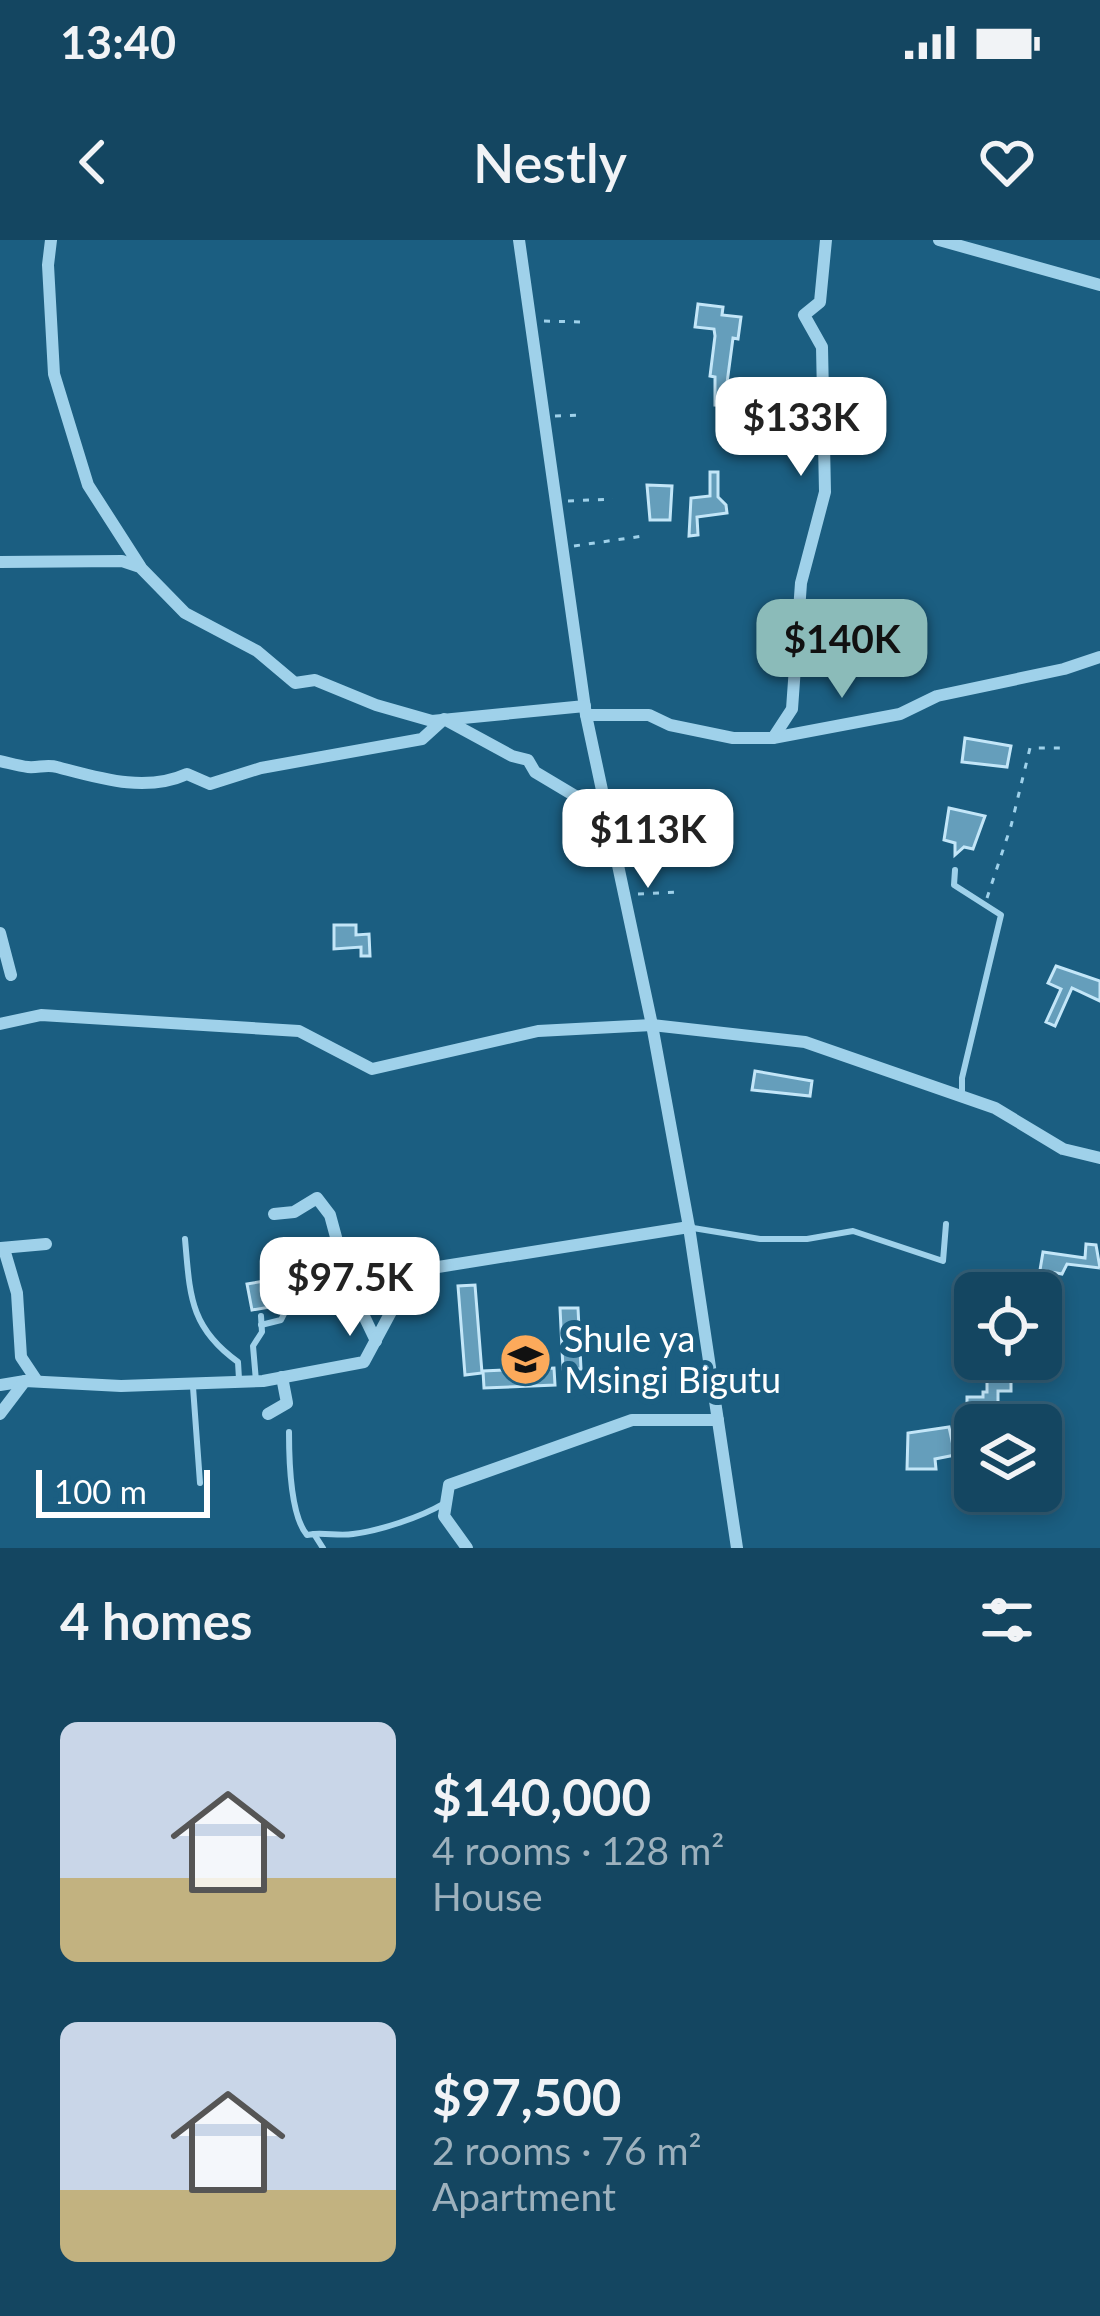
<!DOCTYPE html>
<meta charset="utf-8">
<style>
body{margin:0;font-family:Lato,sans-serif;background:#1d4d67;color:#f1f3f6;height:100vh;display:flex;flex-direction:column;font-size:45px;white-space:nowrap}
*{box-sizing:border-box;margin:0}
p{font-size:39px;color:#9db1bd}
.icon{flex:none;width:66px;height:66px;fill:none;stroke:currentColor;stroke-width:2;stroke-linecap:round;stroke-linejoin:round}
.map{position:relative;height:1308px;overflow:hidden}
.sheet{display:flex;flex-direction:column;background:#144661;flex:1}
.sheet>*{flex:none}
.controls{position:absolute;left:954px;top:1032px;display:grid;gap:24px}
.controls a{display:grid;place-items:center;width:108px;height:108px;border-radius:18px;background:#144661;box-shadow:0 6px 18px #0003,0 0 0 3px #335e76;font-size:60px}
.scale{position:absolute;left:36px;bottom:30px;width:174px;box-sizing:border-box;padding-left:12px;border:6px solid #fff;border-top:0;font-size:33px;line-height:42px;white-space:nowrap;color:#fff;-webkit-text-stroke:9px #1b5e81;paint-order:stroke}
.price{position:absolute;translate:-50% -102px;padding:0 27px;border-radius:24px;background:#fff;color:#222;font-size:39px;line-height:78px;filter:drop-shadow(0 3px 6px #0008)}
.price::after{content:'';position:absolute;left:50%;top:72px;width:36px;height:27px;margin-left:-18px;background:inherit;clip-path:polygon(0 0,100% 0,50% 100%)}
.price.selected{background:#8bbbb9;color:#111}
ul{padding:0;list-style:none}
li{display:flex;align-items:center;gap:36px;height:300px;padding:0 60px}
li span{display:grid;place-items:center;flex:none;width:336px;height:240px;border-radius:18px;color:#555}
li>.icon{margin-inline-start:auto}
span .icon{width:144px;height:144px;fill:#fffc;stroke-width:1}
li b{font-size:51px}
h2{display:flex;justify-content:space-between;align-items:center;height:144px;padding:0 60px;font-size:51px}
.status{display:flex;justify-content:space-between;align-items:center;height:84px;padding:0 60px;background:#144661;direction:ltr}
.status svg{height:33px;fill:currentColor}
header{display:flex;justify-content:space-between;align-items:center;height:156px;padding:0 60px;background:#144661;font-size:54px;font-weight:600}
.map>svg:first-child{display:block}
.building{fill:#659ebb;stroke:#c3e6f8;stroke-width:3}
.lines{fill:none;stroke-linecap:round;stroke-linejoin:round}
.path{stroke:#9fd1ea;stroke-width:3;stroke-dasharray:6 9;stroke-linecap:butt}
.lane{stroke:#9fd1ea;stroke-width:6}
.street{stroke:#9fd1ea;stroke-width:12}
.labels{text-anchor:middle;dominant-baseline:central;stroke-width:12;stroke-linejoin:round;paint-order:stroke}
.poi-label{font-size:36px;fill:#fff;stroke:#1b5e81;text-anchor:start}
</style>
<div class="status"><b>13:40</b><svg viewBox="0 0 49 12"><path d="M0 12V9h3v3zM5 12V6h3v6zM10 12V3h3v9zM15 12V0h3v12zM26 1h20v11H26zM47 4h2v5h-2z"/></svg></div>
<header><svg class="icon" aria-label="back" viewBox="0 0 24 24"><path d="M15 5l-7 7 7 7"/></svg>Nestly<svg class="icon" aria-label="heart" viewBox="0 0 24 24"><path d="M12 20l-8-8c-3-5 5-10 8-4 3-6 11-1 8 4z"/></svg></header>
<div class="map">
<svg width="1100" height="1308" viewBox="0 0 1100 1308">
<rect width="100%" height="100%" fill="#1b5e81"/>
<g class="building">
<path d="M698,64L723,67L722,75L741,77L738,99L733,98L727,143H736L734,166L715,165V137L710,136L715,96L714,89L695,87Z"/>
<path d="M710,232H718V257L726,265L727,273L697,277L698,295L689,296L691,258L710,256Z"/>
<path d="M647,245L672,246L670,280H650Z"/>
<path d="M965,498L1011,506L1007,527L962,522Z"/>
<path d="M949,568L985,576L973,609L964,607L955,615V603L944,600Z"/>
<path d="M334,685H356V695L369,694L370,716H361V707L334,709Z"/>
<path d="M1056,726L1100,741V761L1072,748L1055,786L1046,782L1061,749L1048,743Z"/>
<path d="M755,831L812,841L810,856L752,850Z"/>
<path d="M1086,1004L1096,1005L1100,1028L1067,1024L1062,1034L1040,1030L1043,1012L1085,1018Z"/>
<path d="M288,1037L293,1063L252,1070L247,1044Z"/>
<path d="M475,1045L482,1133L465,1135L458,1046Z"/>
<path d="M560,1068H578L581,1129H563Z"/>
<path d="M987,1124H999V1133L1011,1134V1151H998V1174H985L984,1180L967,1178V1157H983V1152H987Z"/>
<path d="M554,1128L555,1145L484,1148L483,1131Z"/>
<path d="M949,1187L955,1215L935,1219L936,1229H907L908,1193Z"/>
</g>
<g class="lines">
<g class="path">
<path d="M544,81L581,82"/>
<path d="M555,176L580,175"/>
<path d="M568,261L613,259"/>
<path d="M574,306L643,296"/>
<path d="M638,654L677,652"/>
<path d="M987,658L1011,586L1030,508H1065"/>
</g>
<g class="lane">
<path d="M955,630L954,645L1001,675L962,838V853"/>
<path d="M693,988L760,999H807L853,991L943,1021L946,984"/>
<path d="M185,999C190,1054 189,1087 238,1122L239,1139"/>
<path d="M261,1085L281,1080L284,1074"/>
<path d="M256,1141L253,1106L262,1092L261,1076"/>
<path d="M193,1147L200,1243"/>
<path d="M289,1192C289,1219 290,1275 307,1295L314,1294L323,1308"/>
<path d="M314,1294C327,1293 340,1296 353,1294C379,1291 421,1277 443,1264"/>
</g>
<g class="street">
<path d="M51,0L48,25L54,134L88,245L140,326"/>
<path d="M519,0L586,475L652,785L689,987L737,1308"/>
<path d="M939,0L1100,45"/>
<path d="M0,322L122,321L140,327L185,373L257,411L295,443L315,440L376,465L432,481L585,466"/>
<path d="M586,475H649L670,485L733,498H773L900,474L937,456L1064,429L1100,417"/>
<path d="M773,498L792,469L801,343L825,252L822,107L804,75L820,62L826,0"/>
<path d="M0,521C9,523 19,526 28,527C38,528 47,524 57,527C99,538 145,553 187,534L210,544L261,528L422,499L444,479L512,516L528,520L535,532L607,575"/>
<path d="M0,693L11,735"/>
<path d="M0,784L41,775L299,791L372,829L538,791L652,785L805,802L995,868L1063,909L1100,918"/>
<path d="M274,974L294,972L317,958L330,975L349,1045L376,1101"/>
<path d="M1,1008L46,1004"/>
<path d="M4,1009L17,1053L21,1117L37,1141"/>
<path d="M0,1145L25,1141"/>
<path d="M0,1174L25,1141L121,1146L263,1141L364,1122L413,1031L689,987"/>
<path d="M268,1174L287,1163L282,1137"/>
<path d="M467,1308L444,1276L449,1245L632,1180H718"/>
</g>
</g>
<defs>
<symbol id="school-disc" viewBox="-11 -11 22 22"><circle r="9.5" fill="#fcaa5b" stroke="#1b5e81"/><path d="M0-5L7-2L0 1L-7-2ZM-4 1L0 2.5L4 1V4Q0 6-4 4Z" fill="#111"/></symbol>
</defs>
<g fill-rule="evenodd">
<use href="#school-disc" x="496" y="1090" width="59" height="59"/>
</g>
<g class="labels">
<g class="poi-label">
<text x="564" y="1098">Shule ya<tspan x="564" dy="41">Msingi Bigutu</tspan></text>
</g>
</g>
</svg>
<div class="controls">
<a><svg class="icon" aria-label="locate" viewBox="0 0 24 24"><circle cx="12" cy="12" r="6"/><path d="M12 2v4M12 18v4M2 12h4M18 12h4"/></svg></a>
<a><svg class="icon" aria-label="layers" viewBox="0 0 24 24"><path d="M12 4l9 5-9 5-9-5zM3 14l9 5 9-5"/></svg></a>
</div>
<div class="scale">100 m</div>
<b class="price" style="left:801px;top:239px">$133K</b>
<b class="price selected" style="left:842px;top:461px">$140K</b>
<b class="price" style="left:648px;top:651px">$113K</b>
<b class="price" style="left:350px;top:1099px">$97.5K</b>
</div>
<section class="sheet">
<h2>4 homes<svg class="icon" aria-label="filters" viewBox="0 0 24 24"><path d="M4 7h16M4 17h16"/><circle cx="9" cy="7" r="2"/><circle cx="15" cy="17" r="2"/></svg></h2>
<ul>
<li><span style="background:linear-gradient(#c9d6e8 65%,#c2b280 0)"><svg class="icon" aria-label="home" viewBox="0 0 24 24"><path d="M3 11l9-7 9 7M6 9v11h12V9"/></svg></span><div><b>$140,000</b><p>4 rooms · 128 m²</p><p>House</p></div></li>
<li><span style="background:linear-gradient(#c9d6e8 70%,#c2b280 0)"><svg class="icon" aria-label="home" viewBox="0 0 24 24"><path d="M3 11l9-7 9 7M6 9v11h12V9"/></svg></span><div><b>$97,500</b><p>2 rooms · 76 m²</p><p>Apartment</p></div></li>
</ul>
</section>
